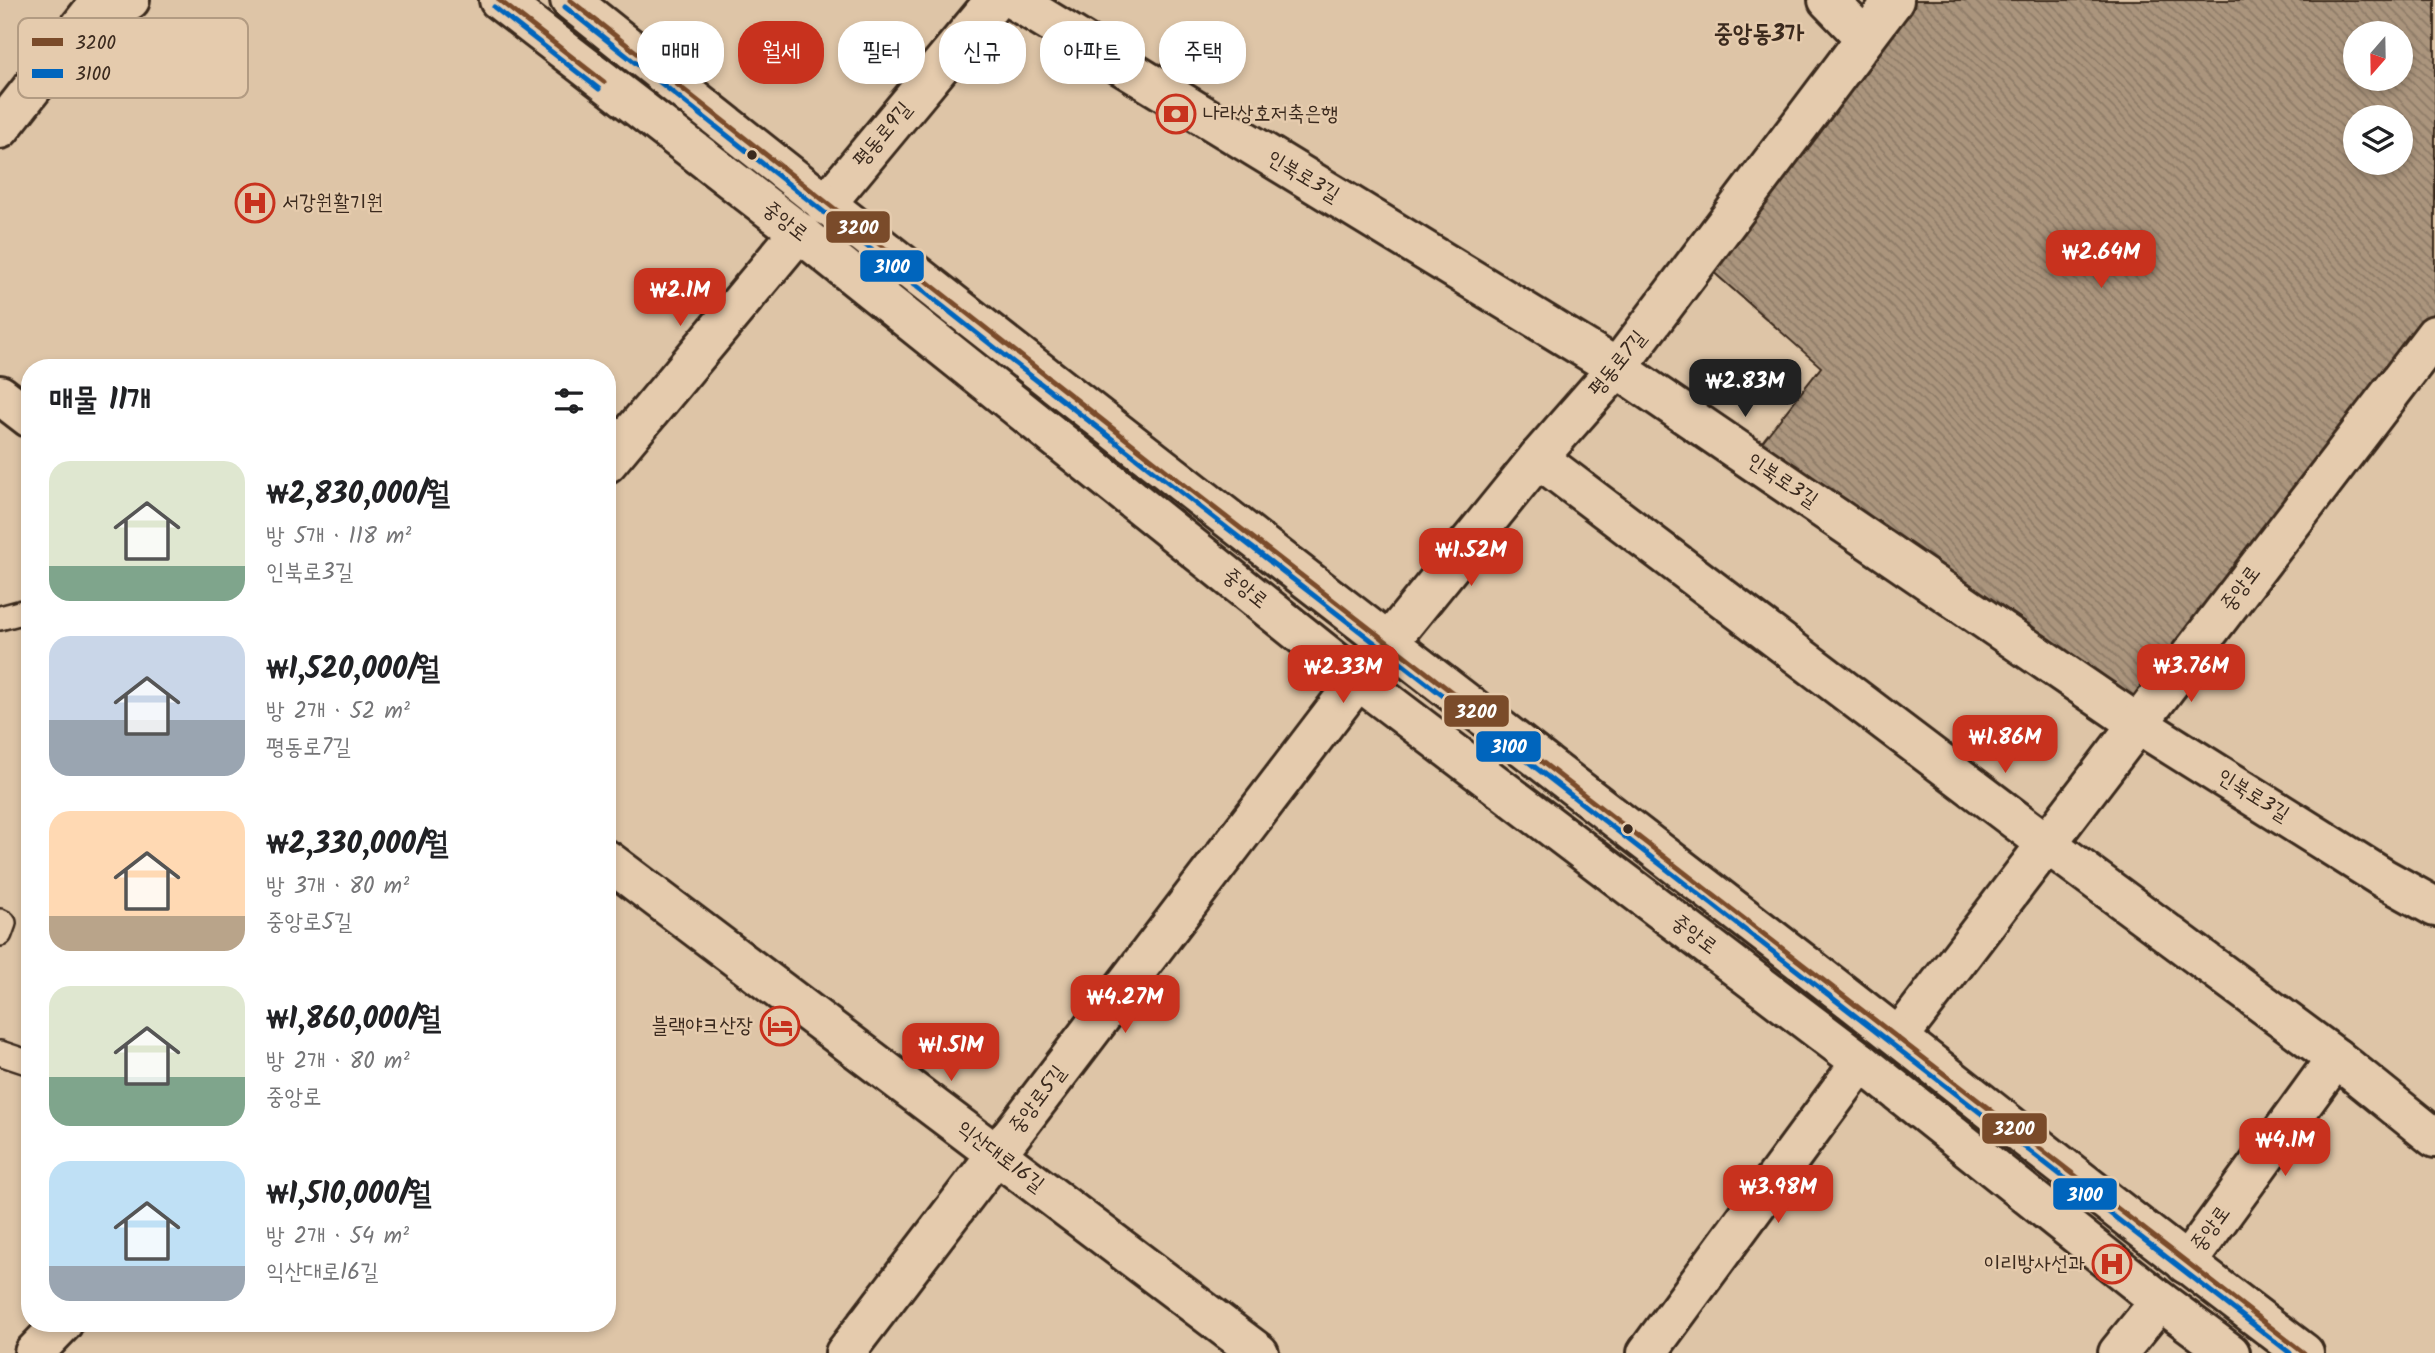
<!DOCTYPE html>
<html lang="ko">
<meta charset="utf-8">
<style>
body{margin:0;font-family:Kalam,"Poor Story",sans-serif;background:#f2f2f2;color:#202124;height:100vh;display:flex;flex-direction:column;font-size:26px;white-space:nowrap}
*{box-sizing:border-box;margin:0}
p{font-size:23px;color:#757577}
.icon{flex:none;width:38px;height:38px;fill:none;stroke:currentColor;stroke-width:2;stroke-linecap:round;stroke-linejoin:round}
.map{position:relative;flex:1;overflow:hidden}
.details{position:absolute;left:21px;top:359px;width:595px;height:973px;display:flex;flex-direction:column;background:#fff;border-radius:28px;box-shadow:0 4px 10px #0003}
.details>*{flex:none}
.banner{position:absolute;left:637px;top:21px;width:665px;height:63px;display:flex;gap:14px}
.needle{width:46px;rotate:200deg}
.tools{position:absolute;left:2343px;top:21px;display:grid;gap:14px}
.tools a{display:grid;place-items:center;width:70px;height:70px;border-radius:50%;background:#fff;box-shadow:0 4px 10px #0003;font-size:35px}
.price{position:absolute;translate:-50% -60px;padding:0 16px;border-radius:14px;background:#c8321e;color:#fff;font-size:23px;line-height:46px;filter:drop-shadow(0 2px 4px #0008)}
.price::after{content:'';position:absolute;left:50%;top:42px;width:21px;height:16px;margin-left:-10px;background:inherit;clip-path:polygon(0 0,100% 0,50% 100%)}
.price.current{background:#222;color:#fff}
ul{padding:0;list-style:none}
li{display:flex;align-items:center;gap:21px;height:175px;padding:0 28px}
li span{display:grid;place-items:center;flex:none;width:196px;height:140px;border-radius:21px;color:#555}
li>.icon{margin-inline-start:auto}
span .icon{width:84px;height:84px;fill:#fffc;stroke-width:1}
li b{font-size:30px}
h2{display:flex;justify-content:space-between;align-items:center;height:84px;padding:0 28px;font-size:30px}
.pill{padding:0 24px;border-radius:28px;background:#fff;box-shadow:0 4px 10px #0003;font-size:24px;line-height:63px}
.pill.current{background:#c8321e;color:#fff}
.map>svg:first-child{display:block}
.building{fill:url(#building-back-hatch);stroke:#3b2a1e;stroke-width:2;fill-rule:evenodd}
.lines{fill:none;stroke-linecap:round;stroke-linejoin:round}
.service-casing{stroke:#3b2a1e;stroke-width:28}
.minor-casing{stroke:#3b2a1e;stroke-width:44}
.tertiary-casing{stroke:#3b2a1e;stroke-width:44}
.service{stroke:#e5cbad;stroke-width:23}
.minor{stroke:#e5cbad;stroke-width:38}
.tertiary{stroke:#e5cbad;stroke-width:38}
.bus-1-casing{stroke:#e5cbad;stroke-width:10}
.bus-2-casing{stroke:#e5cbad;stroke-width:10}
.bus-1{stroke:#7a4b2a;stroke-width:5}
.bus-2{stroke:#0065bd;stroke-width:5}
.bus-dot{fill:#3b2a1e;stroke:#e5cbad;stroke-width:2.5}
.labels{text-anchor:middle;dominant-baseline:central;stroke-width:5;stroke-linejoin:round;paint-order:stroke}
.poi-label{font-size:21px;fill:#3b2a1e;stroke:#e5cbad;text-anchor:start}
.street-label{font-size:21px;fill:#3b2a1e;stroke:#e5cbad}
.quarter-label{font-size:24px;font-weight:bold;fill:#3b2a1e;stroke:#e5cbad}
.key{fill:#e5cbad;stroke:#b29b82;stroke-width:2}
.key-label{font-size:19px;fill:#3b2a1e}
.line-badge{stroke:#e5cbad;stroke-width:2.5}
.badge-label{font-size:19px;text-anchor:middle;font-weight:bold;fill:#fff}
</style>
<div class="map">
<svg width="2435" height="1353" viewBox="0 0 2435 1353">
<defs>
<pattern id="building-back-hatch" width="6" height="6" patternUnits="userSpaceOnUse" patternTransform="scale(1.75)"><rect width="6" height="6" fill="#ab957d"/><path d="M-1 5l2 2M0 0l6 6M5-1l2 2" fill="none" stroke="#8c7a66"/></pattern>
</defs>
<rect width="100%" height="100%" fill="#dec5a7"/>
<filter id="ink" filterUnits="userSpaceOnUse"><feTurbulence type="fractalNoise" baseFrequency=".0143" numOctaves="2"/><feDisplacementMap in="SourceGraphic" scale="14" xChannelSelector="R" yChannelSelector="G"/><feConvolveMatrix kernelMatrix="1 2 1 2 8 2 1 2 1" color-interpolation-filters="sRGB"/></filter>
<g filter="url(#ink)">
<path class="building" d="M1915,0H2435V311L2131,706L1762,442L1821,367L1710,269ZM2356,33H2401V79H2356ZM2356,117H2401V163H2356Z"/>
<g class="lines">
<defs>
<g id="service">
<path d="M0,618L30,610"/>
<path d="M0,921L4,923L0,934"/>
<path d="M0,1053L30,1063"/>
</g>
<g id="minor">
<path d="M1014,0L1617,368L2138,724L2383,878L2435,907"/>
<path d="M1828,0L1865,38"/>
<path d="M91,14L130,0"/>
<path d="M825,205L995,0"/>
<path d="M0,395L30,418"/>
<path d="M1538,458L2046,843L2336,1058L2435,1138"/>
<path d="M607,463L799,232"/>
<path d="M607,860L1259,1353"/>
<path d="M1899,1037L2435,335"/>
<path d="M2186,1264L2336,1058"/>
<path d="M34,1353L63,1323"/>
<path d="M845,1353L1358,680L1538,458L1617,368L1894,0"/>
<path d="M1647,1353L1861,1062"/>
<path d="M2118,1353L2160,1301"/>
</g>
<g id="tertiary">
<path d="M499,0L799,232L1358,680L1861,1062L2160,1301L2230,1353"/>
<path d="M570,0C966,318 1369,628 1772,939C1950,1076 2124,1218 2304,1353"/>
<path d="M0,129L101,0"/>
</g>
</defs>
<use href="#service" class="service-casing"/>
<use href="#minor" class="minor-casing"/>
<use href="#tertiary" class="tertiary-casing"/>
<use href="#service" class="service"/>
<use href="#minor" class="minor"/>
<use href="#tertiary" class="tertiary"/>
<defs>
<g id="bus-1">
<path d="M499,0L604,82"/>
<path d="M570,0L1168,472L2304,1353"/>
</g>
<g id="bus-2">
<path d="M494,7L599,89"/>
<path d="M565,7L1013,362L2290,1353"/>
</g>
</defs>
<use href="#bus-1" class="bus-1-casing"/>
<use href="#bus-2" class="bus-2-casing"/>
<use href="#bus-1" class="bus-1"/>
<use href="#bus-2" class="bus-2"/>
</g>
</g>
<defs>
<symbol id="bank-ring" viewBox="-11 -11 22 22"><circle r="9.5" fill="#e5cbad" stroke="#c8321e" stroke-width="1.5"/><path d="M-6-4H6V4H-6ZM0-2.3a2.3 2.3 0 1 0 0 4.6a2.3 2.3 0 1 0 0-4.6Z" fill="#c8321e"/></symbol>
<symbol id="hospital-ring" viewBox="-11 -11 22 22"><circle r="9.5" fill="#e5cbad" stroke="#c8321e" stroke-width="1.5"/><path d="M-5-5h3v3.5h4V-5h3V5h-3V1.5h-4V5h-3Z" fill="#c8321e"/></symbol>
<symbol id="hotel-ring" viewBox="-11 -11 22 22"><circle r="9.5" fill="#e5cbad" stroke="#c8321e" stroke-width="1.5"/><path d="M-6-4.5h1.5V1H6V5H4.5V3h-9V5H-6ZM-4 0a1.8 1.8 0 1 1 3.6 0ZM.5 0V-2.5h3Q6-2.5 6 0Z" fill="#c8321e"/></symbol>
</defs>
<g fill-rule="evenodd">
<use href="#bank-ring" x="1154" y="92" width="44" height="44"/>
<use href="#hospital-ring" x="233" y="181" width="44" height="44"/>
<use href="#hotel-ring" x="758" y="1004" width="44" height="44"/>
<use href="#hospital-ring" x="2090" y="1242" width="44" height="44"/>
</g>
<g class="bus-dot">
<circle cx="752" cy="155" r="6"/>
<circle cx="1628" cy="829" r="6"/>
</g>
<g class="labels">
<g class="poi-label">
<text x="1203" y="114">나라상호저축은행</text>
<text x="282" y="203">서강원활기원</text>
<text x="753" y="1026" text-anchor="end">블랙야크산장</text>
<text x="2085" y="1264" text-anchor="end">이리방사선과</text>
</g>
<g class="street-label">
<text transform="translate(883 135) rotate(-50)">평동로9길</text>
<text transform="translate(1303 177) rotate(31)">인북로3길</text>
<text transform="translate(785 222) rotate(38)">중앙로</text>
<text transform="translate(1618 364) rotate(-51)">평동로7길</text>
<text transform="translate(1782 481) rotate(34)">인북로3길</text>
<text transform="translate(1245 589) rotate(39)">중앙로</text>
<text transform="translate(2241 589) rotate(-53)">중앙로</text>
<text transform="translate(2253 796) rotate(32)">인북로3길</text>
<text transform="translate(1694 935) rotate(37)">중앙로</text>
<text transform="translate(1038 1100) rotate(-53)">중앙로5길</text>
<text transform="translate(1000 1157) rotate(37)">익산대로16길</text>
<text transform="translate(2211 1229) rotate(-54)">중앙로</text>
</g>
<g class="quarter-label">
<text x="1759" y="34">중앙동3가</text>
</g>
</g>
<rect x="18" y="18" width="230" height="80" rx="10" class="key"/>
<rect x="32" y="38" width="31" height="8" fill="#7a4b2a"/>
<rect x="32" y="69" width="31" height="9" fill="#0065bd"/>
<g class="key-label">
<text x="75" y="49">3200</text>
<text x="75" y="80">3100</text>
</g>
<g class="line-badge">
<rect x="825" y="210" width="66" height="34" rx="7" fill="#7a4b2a"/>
<rect x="859" y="249" width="66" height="34" rx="7" fill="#0065bd"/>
<rect x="1443" y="694" width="67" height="34" rx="7" fill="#7a4b2a"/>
<rect x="1475" y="730" width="67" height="33" rx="7" fill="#0065bd"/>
<rect x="1981" y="1112" width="67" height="33" rx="7" fill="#7a4b2a"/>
<rect x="2052" y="1177" width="66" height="34" rx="7" fill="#0065bd"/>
</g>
<g class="badge-label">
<text x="858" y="234">3200</text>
<text x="892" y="273">3100</text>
<text x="1476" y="718">3200</text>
<text x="1509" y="753">3100</text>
<text x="2014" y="1135">3200</text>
<text x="2085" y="1201">3100</text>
</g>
</svg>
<div class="tools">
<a><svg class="needle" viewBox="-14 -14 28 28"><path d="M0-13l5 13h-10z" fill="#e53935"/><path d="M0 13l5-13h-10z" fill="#757577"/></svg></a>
<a><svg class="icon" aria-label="layers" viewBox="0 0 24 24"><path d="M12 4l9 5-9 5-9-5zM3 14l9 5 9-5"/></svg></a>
</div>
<b class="price" style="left:2101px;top:290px">₩2.64M</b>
<b class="price" style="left:680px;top:328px">₩2.1M</b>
<b class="price current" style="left:1745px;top:419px">₩2.83M</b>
<b class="price" style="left:1471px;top:588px">₩1.52M</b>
<b class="price" style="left:2191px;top:704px">₩3.76M</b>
<b class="price" style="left:1343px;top:705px">₩2.33M</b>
<b class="price" style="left:2005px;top:775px">₩1.86M</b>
<b class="price" style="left:1125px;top:1035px">₩4.27M</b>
<b class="price" style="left:951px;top:1083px">₩1.51M</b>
<b class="price" style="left:2285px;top:1178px">₩4.1M</b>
<b class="price" style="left:1778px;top:1225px">₩3.98M</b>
<div class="banner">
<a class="pill">매매</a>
<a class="pill current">월세</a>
<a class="pill">필터</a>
<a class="pill">신규</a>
<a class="pill">아파트</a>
<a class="pill">주택</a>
</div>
<section class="details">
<h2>매물 11개<svg class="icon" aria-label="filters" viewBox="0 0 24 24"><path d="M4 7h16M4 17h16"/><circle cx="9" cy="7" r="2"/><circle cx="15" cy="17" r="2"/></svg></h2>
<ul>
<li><span style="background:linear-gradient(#dfe7d0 75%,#7fa58c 0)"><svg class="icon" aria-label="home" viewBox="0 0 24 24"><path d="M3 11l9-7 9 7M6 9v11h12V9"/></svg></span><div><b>₩2,830,000/월</b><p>방 5개 · 118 m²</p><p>인북로3길</p></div></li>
<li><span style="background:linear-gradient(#c9d6e8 60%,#9aa5b1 0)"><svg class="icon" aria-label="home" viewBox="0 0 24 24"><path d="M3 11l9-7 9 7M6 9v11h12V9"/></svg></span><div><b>₩1,520,000/월</b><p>방 2개 · 52 m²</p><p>평동로7길</p></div></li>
<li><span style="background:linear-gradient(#ffd9b3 75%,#b9a48a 0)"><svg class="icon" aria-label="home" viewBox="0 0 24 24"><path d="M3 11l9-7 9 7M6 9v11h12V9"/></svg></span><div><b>₩2,330,000/월</b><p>방 3개 · 80 m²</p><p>중앙로5길</p></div></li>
<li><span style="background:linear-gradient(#dfe7d0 65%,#7fa58c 0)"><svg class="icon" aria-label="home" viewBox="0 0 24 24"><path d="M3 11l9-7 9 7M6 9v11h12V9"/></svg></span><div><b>₩1,860,000/월</b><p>방 2개 · 80 m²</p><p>중앙로</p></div></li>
<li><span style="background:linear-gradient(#bfe0f5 75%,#9aa5b1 0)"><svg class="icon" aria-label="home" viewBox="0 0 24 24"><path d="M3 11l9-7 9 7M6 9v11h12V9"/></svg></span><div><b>₩1,510,000/월</b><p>방 2개 · 54 m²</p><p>익산대로16길</p></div></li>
</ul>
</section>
</div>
